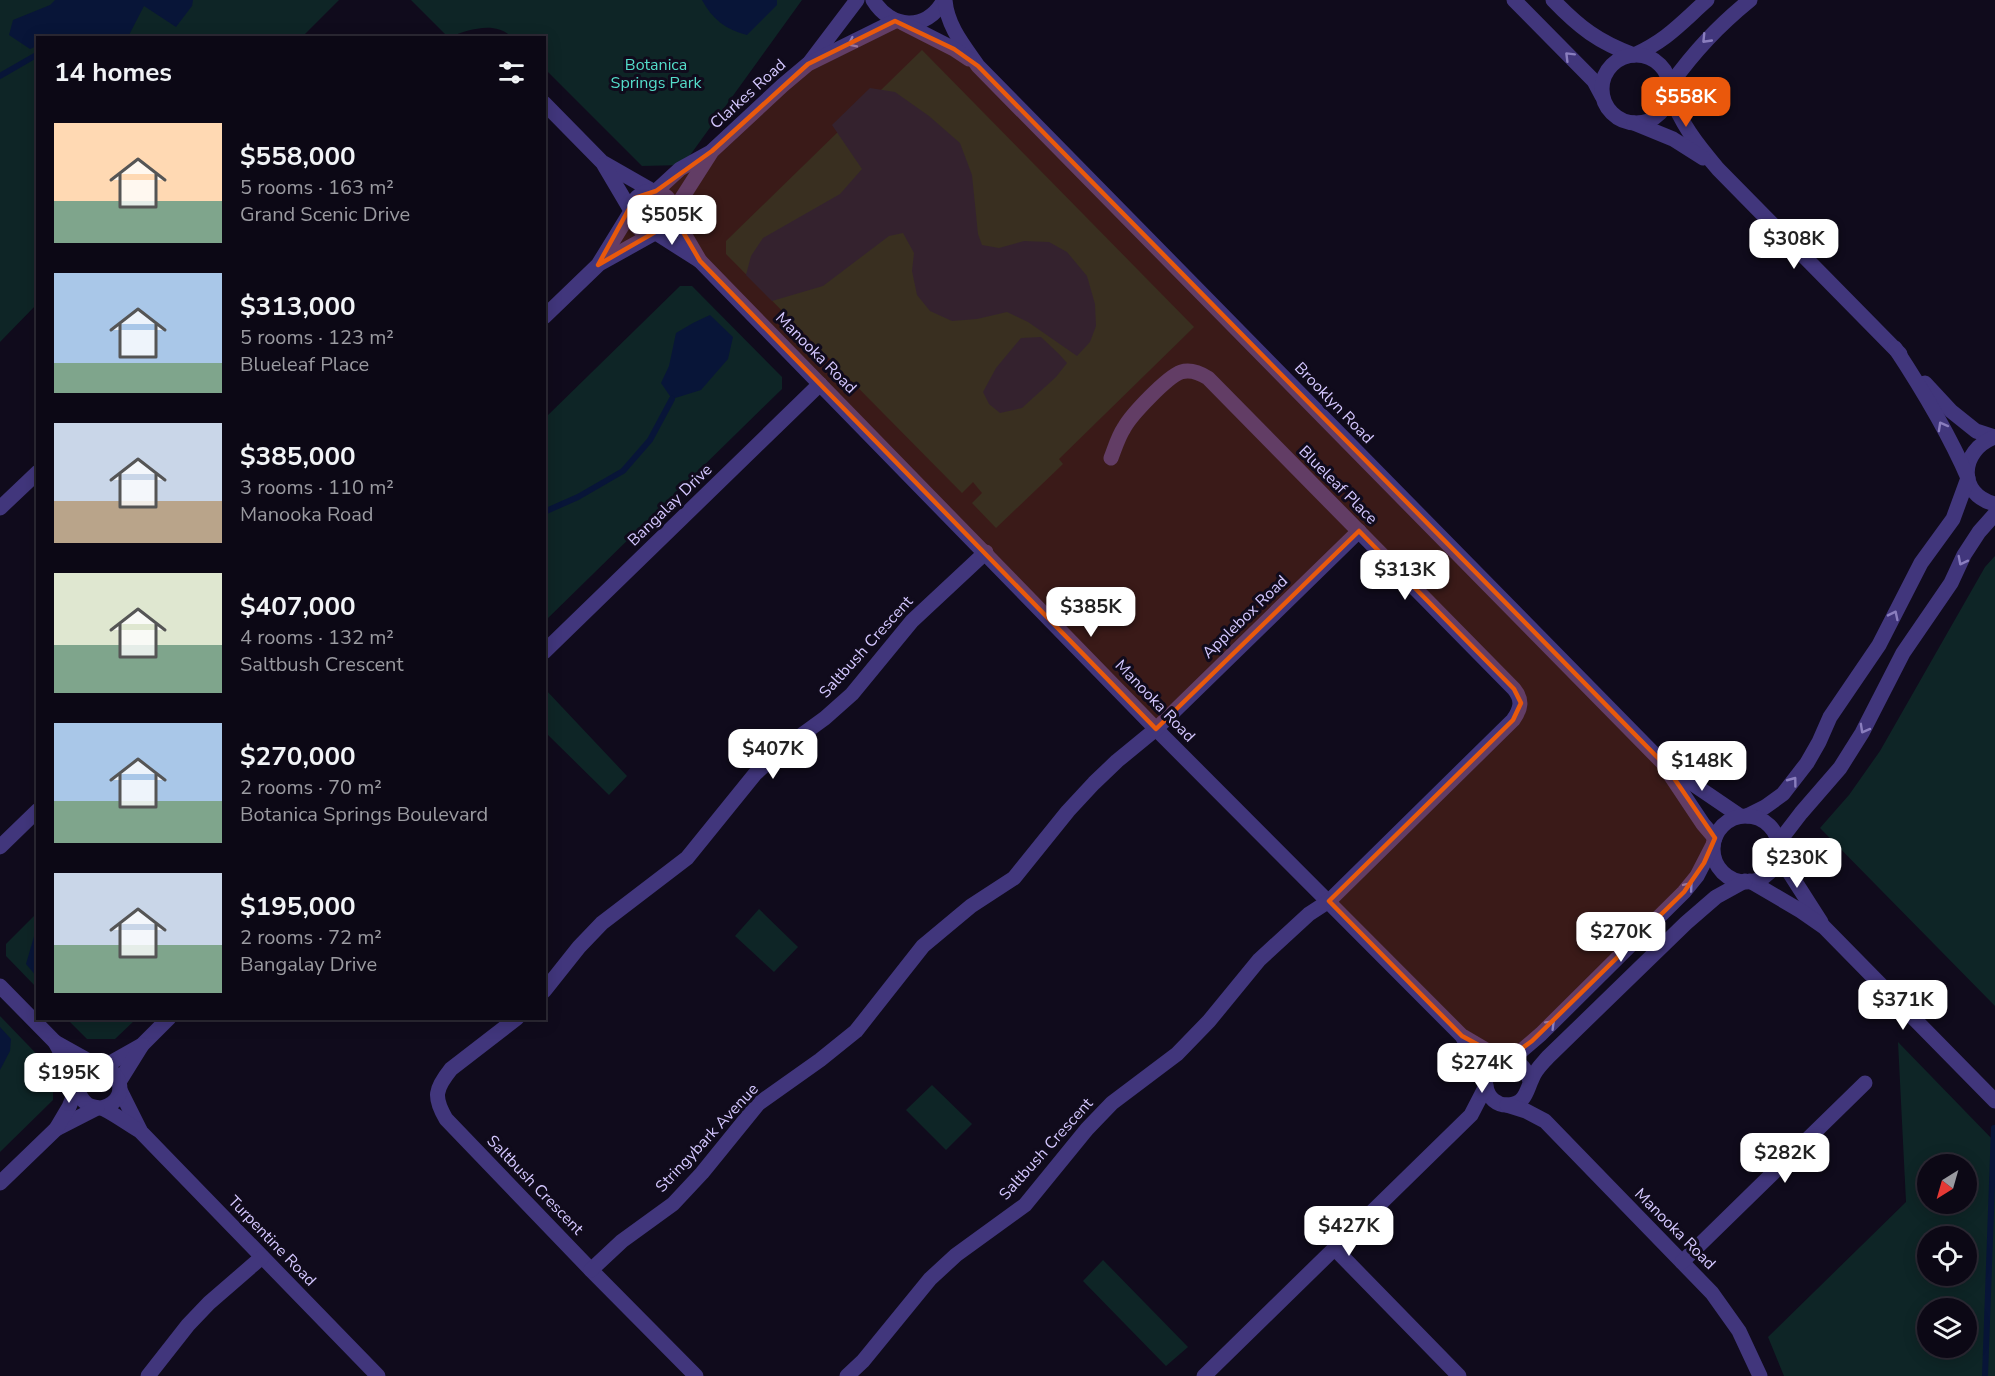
<!DOCTYPE html>
<meta charset="utf-8">
<style>
body{margin:0;font-family:"Nunito Sans",sans-serif;background:#1a1622;color:#f1f3f6;height:100vh;display:flex;flex-direction:column;font-size:22px;white-space:nowrap}
*{box-sizing:border-box;margin:0}
p{font-size:20px;color:#9a9aa0}
.icon{flex:none;width:33px;height:33px;fill:none;stroke:currentColor;stroke-width:2;stroke-linecap:round;stroke-linejoin:round}
.map{position:relative;flex:1;overflow:hidden}
.side{position:absolute;left:36px;top:36px;width:510px;height:984px;display:flex;flex-direction:column;background:#0c0815;border-radius:0px;box-shadow:0 3px 15px #0003,0 0 0 2px #2c2934}
.side>*{flex:none}
.needle{width:39px;rotate:217deg}
.controls{position:absolute;left:1917px;top:1154px;display:grid;gap:12px}
.controls a{display:grid;place-items:center;width:60px;height:60px;border-radius:50%;background:#0c0815;box-shadow:0 3px 15px #0003,0 0 0 2px #2c2934;font-size:30px}
.price{position:absolute;translate:-50% -51px;padding:0 14px;border-radius:12px;background:#fff;color:#222;font-size:20px;line-height:39px;filter:drop-shadow(0 2px 3px #0008)}
.price::after{content:'';position:absolute;left:50%;top:36px;width:18px;height:14px;margin-left:-9px;background:inherit;clip-path:polygon(0 0,100% 0,50% 100%)}
.price.on{background:#ea580c;color:#fff}
ul{padding:0;list-style:none}
li{display:flex;align-items:center;gap:18px;height:150px;padding:0 18px}
li span{display:grid;place-items:center;flex:none;width:168px;height:120px;border-radius:0px;color:#555}
li>.icon{margin-inline-start:auto}
span .icon{width:72px;height:72px;fill:#fffc;stroke-width:1}
li b{font-size:26px}
h2{display:flex;justify-content:space-between;align-items:center;height:72px;padding:0 18px;font-size:26px}
.map>svg:first-child{display:block}
.green{fill:#0e2526;fill-rule:evenodd}
.water{fill:#081538}
.lines{fill:none;stroke-linecap:round;stroke-linejoin:round}
.stream{stroke:#081538;stroke-width:6}
.minor{stroke:#41367c;stroke-width:15}
.oneway{stroke:#8a7ebe}
.marked{fill:#e8590c;fill-opacity:0.2;stroke:#e8590c;stroke-width:4.5;stroke-linejoin:round}
.labels{text-anchor:middle;dominant-baseline:central;stroke-width:6;stroke-linejoin:round;paint-order:stroke}
.park-label{font-size:16px;fill:#54ddca;stroke:#100b1c}
.street-label{font-size:16px;fill:#d4c7ff;stroke:#100b1c}
</style>
<div class="map">
<svg width="1995" height="1376" viewBox="0 0 1995 1376">
<rect width="100%" height="100%" fill="#100b1c"/>
<g class="green">
<path d="M0,0H339L302,37L38,38L37,304L0,342Z"/>
<path d="M411,0H802L683,165L642,166L545,69L544,38L512,37C494,20 469,30 448,37Z"/>
<path d="M922,50L1194,327L1059,459L1063,464L996,528L972,503L982,493L973,482L962,493L726,254V241Z"/>
<path d="M680,286H692L782,377V389L545,621V418Z"/>
<path d="M1995,556V1006L1820,828L1849,795L1880,751L1985,567Z"/>
<path d="M545,689L627,776L609,795L545,732Z"/>
<path d="M759,909L798,947L774,972L735,936Z"/>
<path d="M37,913V988L6,956V944Z"/>
<path d="M0,1016L53,1071V1100L0,1152Z"/>
<path d="M67,1019H136L115,1039H87Z"/>
<path d="M1898,1042L1995,1142V1376H1784L1768,1337L1906,1202ZM1928,1164H1966V1203H1928ZM1928,1236H1966V1275H1928ZM1928,1308H1966V1347H1928Z"/>
<path d="M932,1085L972,1124L946,1150L906,1110Z"/>
<path d="M1103,1260L1188,1347L1166,1366L1083,1281Z"/>
</g>
<g class="water">
<path d="M55,0H193L192,6L176,27L144,6L128,37L38,38L37,46L30,49L9,35L13,20L50,5Z"/>
<path d="M702,0H777V5L747,35C726,30 712,19 702,0Z"/>
<path d="M870,88L895,92L929,116L960,143L972,175L978,234L982,245L999,248L1024,241L1049,242L1067,252L1087,276L1095,304L1096,326L1090,342L1077,356L1028,322L1007,312L977,319L952,321L930,311L917,295L912,271L914,253L903,233L889,236L823,286L772,301L746,275L751,256L763,238L840,194L862,169L832,125Z"/>
<path d="M710,315L733,337L728,359L701,390L672,399L661,383L669,366L676,333L693,323Z"/>
<path d="M1041,337L1059,354L1067,363L1056,377L1022,408L1000,413L989,404L983,392L996,368L1021,338Z"/>
<path d="M37,929V977L26,964L35,933Z"/>
<path d="M0,1027L11,1039L10,1051L0,1070Z"/>
</g>
<g class="lines">
<g class="stream">
<path d="M0,76L38,54"/>
<path d="M544,512L578,497L623,471L650,440L672,399"/>
<path d="M1985,1376L1994,1128"/>
</g>
<g class="minor">
<path d="M873,0C891,29 926,32 944,0"/>
<path d="M945,0C947,26 964,46 978,66L1665,765L1740,816"/>
<path d="M1514,0L1594,81L1602,96"/>
<path d="M1553,0C1579,27 1598,42 1634,55C1667,40 1680,24 1707,0"/>
<path d="M903,23L954,49L969,59"/>
<circle cx="1636" cy="89" r="34"/>
<path d="M810,62L857,0"/>
<path d="M1670,85C1695,51 1717,27 1750,0"/>
<path d="M1669,92C1682,125 1695,142 1718,169L1900,354"/>
<path d="M544,103L602,162L651,190"/>
<path d="M1634,123L1673,139L1703,158"/>
<path d="M604,165L630,209"/>
<circle cx="652" cy="212" r="21"/>
<path d="M656,191L680,169L709,153"/>
<path d="M673,212L712,151L783,85L808,64L895,21"/>
<path d="M673,215L700,261L1156,729L1462,1036L1478,1064L1485,1083"/>
<path d="M656,233L700,261"/>
<path d="M601,263L653,234"/>
<path d="M544,317L598,265L630,213"/>
<path d="M1925,383L1951,411L1976,431L1995,437"/>
<path d="M1995,437C1959,450 1957,495 1995,504"/>
<path d="M0,508L38,472"/>
<path d="M544,652L820,384"/>
<path d="M1669,773L1703,824L1715,838"/>
<path d="M1747,816L1765,807L1783,794L1807,763L1819,742L1830,717L1879,645L1921,563L1953,519L1968,478C1948,432 1922,389 1895,348"/>
<circle cx="1746" cy="849" r="33"/>
<path d="M1778,843L1801,813L1840,768L1862,733L1903,653L1951,583L1964,555L1979,532L1995,514"/>
<path d="M0,847L38,810"/>
<path d="M1778,850L1789,872L1821,922"/>
<path d="M1750,881L1801,911L1824,927L1995,1101"/>
<path d="M0,986L55,1042L98,1066"/>
<path d="M544,991L579,947L602,923L687,858L755,774L781,750L825,718L852,694L912,621L986,552"/>
<path d="M517,1018L451,1069C435,1089 433,1097 446,1119L591,1270L696,1376"/>
<path d="M1464,1037L1503,1060"/>
<path d="M55,1042L68,1066L79,1081"/>
<path d="M1506,1060L1520,1052L1541,1034L1684,892L1697,876L1713,845"/>
<path d="M103,1067L142,1045L169,1018"/>
<path d="M119,1082L142,1045"/>
<path d="M1530,1082C1527,1067 1516,1056 1500,1062C1476,1070 1484,1107 1509,1105C1526,1103 1526,1091 1532,1079C1535,1070 1542,1064 1548,1057L1686,923L1716,897L1745,881"/>
<path d="M120,1090L140,1130"/>
<path d="M1507,1105L1526,1111L1545,1121L1712,1293L1739,1331L1760,1376"/>
<path d="M102,1108C140,1097 109,1049 84,1072C80,1076 78,1082 78,1089C79,1095 82,1100 87,1104C92,1108 99,1107 104,1109C116,1115 128,1124 140,1131L378,1376"/>
<path d="M56,1129L97,1108"/>
<path d="M0,1183L56,1129L69,1107L78,1085"/>
<path d="M1334,1248L1459,1376"/>
<path d="M1682,1262L1865,1083"/>
<path d="M591,1270L622,1241L673,1204L702,1173L758,1104L820,1060L856,1031L923,946L971,906L1014,878L1068,811L1094,783L1117,761L1156,729L1359,531"/>
<path d="M148,1376L188,1325L209,1303L262,1257"/>
<path d="M847,1376L863,1361L930,1279L956,1255L1025,1205L1087,1129L1112,1103L1177,1054L1209,1021L1259,960L1309,914L1329,901L1513,720C1521,709 1523,700 1514,689L1208,378C1200,373 1190,369 1181,372C1167,377 1131,415 1124,428C1118,437 1115,448 1111,458"/>
<path d="M1204,1376L1471,1115L1486,1086"/>
</g>
</g>
<defs><path id="oneway-chevron" d="M-2-3.5L2.5 0L-2 3.5" fill="none" stroke-width="1.6" stroke-linecap="round" stroke-linejoin="round" transform="scale(1.5)"/></defs>
<g class="oneway">
<use href="#oneway-chevron" transform="translate(1706 39) rotate(134)"/>
<use href="#oneway-chevron" transform="translate(852 43) rotate(154)"/>
<use href="#oneway-chevron" transform="translate(1569 56) rotate(-135)"/>
<use href="#oneway-chevron" transform="translate(1942 426) rotate(-119)"/>
<use href="#oneway-chevron" transform="translate(1962 561) rotate(117)"/>
<use href="#oneway-chevron" transform="translate(1894 615) rotate(-64)"/>
<use href="#oneway-chevron" transform="translate(1864 729) rotate(119)"/>
<use href="#oneway-chevron" transform="translate(1793 781) rotate(-53)"/>
<use href="#oneway-chevron" transform="translate(1689 886) rotate(-50)"/>
<use href="#oneway-chevron" transform="translate(1551 1024) rotate(-45)"/>
</g>
<path class="marked" d="M895,21L954,49L978,66L1665,765L1715,838L1704,863L1684,892L1532,1041L1506,1060L1462,1036L1329,901L1513,720L1521,703L1514,689L1359,531L1156,729L700,261L676,220L598,265L635,198L656,191L712,151L808,64Z"/>
<g class="labels">
<g class="park-label">
<text x="656" y="65">Botanica<tspan x="656" dy="18">Springs Park</tspan></text>
</g>
<g class="street-label">
<text transform="translate(748 94) rotate(-42)">Clarkes Road</text>
<text transform="translate(816 353) rotate(45)">Manooka Road</text>
<text transform="translate(1334 403) rotate(46)">Brooklyn Road</text>
<text transform="translate(1338 485) rotate(45)">Blueleaf Place</text>
<text transform="translate(670 505) rotate(-44)">Bangalay Drive</text>
<text transform="translate(1245 617) rotate(-44)">Applebox Road</text>
<text transform="translate(866 647) rotate(-48)">Saltbush Crescent</text>
<text transform="translate(1155 701) rotate(46)">Manooka Road</text>
<text transform="translate(707 1138) rotate(-47)">Stringybark Avenue</text>
<text transform="translate(1046 1149) rotate(-48)">Saltbush Crescent</text>
<text transform="translate(535 1185) rotate(46)">Saltbush Crescent</text>
<text transform="translate(1675 1229) rotate(45)">Manooka Road</text>
<text transform="translate(272 1241) rotate(46)">Turpentine Road</text>
</g>
</g>
</svg>
<div class="controls">
<a><svg class="needle" viewBox="-14 -14 28 28"><path d="M0-13l5 13h-10z" fill="#e53935"/><path d="M0 13l5-13h-10z" fill="#9a9aa0"/></svg></a>
<a><svg class="icon" aria-label="locate" viewBox="0 0 24 24"><circle cx="12" cy="12" r="6"/><path d="M12 2v4M12 18v4M2 12h4M18 12h4"/></svg></a>
<a><svg class="icon" aria-label="layers" viewBox="0 0 24 24"><path d="M12 4l9 5-9 5-9-5zM3 14l9 5 9-5"/></svg></a>
</div>
<b class="price on" style="left:1686px;top:128px">$558K</b>
<b class="price" style="left:672px;top:246px">$505K</b>
<b class="price" style="left:1794px;top:270px">$308K</b>
<b class="price" style="left:1405px;top:601px">$313K</b>
<b class="price" style="left:1091px;top:638px">$385K</b>
<b class="price" style="left:773px;top:780px">$407K</b>
<b class="price" style="left:1702px;top:792px">$148K</b>
<b class="price" style="left:1797px;top:889px">$230K</b>
<b class="price" style="left:1621px;top:963px">$270K</b>
<b class="price" style="left:1903px;top:1031px">$371K</b>
<b class="price" style="left:1482px;top:1094px">$274K</b>
<b class="price" style="left:69px;top:1104px">$195K</b>
<b class="price" style="left:1785px;top:1184px">$282K</b>
<b class="price" style="left:1349px;top:1257px">$427K</b>
<section class="side">
<h2>14 homes<svg class="icon" aria-label="filters" viewBox="0 0 24 24"><path d="M4 7h16M4 17h16"/><circle cx="9" cy="7" r="2"/><circle cx="15" cy="17" r="2"/></svg></h2>
<ul>
<li><span style="background:linear-gradient(#ffd9b3 65%,#7fa58c 0)"><svg class="icon" aria-label="home" viewBox="0 0 24 24"><path d="M3 11l9-7 9 7M6 9v11h12V9"/></svg></span><div><b>$558,000</b><p>5 rooms · 163 m²</p><p>Grand Scenic Drive</p></div></li>
<li><span style="background:linear-gradient(#a9c7e8 75%,#7fa58c 0)"><svg class="icon" aria-label="home" viewBox="0 0 24 24"><path d="M3 11l9-7 9 7M6 9v11h12V9"/></svg></span><div><b>$313,000</b><p>5 rooms · 123 m²</p><p>Blueleaf Place</p></div></li>
<li><span style="background:linear-gradient(#c9d6e8 65%,#b9a48a 0)"><svg class="icon" aria-label="home" viewBox="0 0 24 24"><path d="M3 11l9-7 9 7M6 9v11h12V9"/></svg></span><div><b>$385,000</b><p>3 rooms · 110 m²</p><p>Manooka Road</p></div></li>
<li><span style="background:linear-gradient(#dfe7d0 60%,#7fa58c 0)"><svg class="icon" aria-label="home" viewBox="0 0 24 24"><path d="M3 11l9-7 9 7M6 9v11h12V9"/></svg></span><div><b>$407,000</b><p>4 rooms · 132 m²</p><p>Saltbush Crescent</p></div></li>
<li><span style="background:linear-gradient(#a9c7e8 65%,#7fa58c 0)"><svg class="icon" aria-label="home" viewBox="0 0 24 24"><path d="M3 11l9-7 9 7M6 9v11h12V9"/></svg></span><div><b>$270,000</b><p>2 rooms · 70 m²</p><p>Botanica Springs Boulevard</p></div></li>
<li><span style="background:linear-gradient(#c9d6e8 60%,#7fa58c 0)"><svg class="icon" aria-label="home" viewBox="0 0 24 24"><path d="M3 11l9-7 9 7M6 9v11h12V9"/></svg></span><div><b>$195,000</b><p>2 rooms · 72 m²</p><p>Bangalay Drive</p></div></li>
</ul>
</section>
</div>
